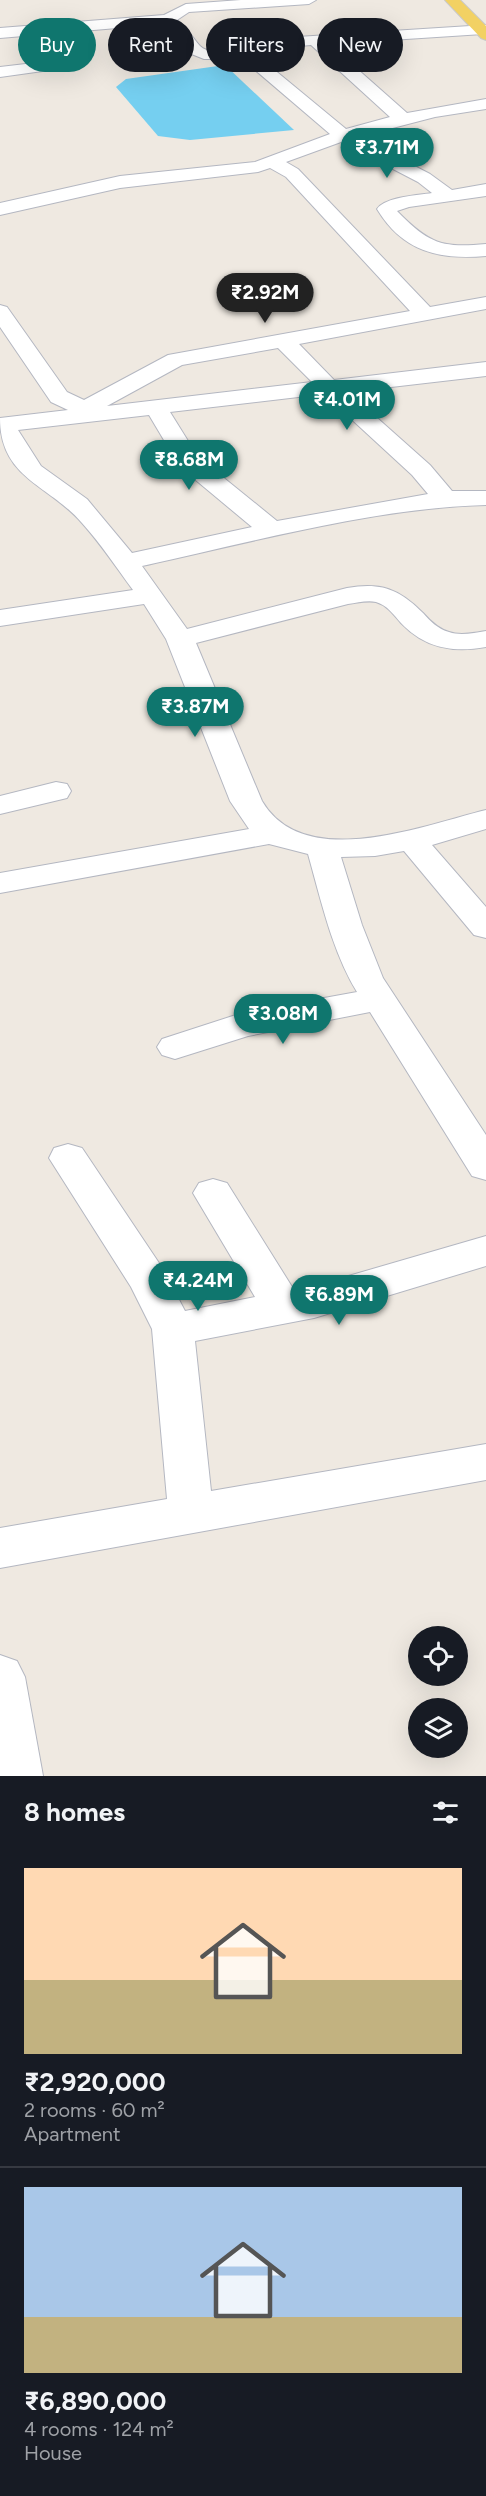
<!DOCTYPE html>
<meta charset="utf-8">
<style>
body{margin:0;font-family:Figtree,sans-serif;background:#20242c;color:#f1f3f6;height:100vh;display:flex;flex-direction:column;font-size:22px;white-space:nowrap}
*{box-sizing:border-box;margin:0}
p{font-size:20px;color:#9ea1a6}
.icon{flex:none;width:33px;height:33px;fill:none;stroke:currentColor;stroke-width:2;stroke-linecap:round;stroke-linejoin:round}
.map{position:relative;height:1776px;overflow:hidden}
.panel{display:flex;flex-direction:column;background:#171b24;flex:1}
.panel>*{flex:none}
.hud{position:absolute;left:18px;top:18px;width:450px;height:54px;display:flex;gap:12px}
.buttons{position:absolute;left:408px;top:1626px;display:grid;gap:12px}
.buttons a{display:grid;place-items:center;width:60px;height:60px;border-radius:50%;background:#171b24;box-shadow:0 6px 24px #0002;font-size:30px}
.price{position:absolute;translate:-50% -51px;padding:0 14px;border-radius:21px;background:#0f766e;color:#fff;font-size:20px;line-height:39px;filter:drop-shadow(0 2px 3px #0008)}
.price::after{content:'';position:absolute;left:50%;top:36px;width:18px;height:14px;margin-left:-9px;background:inherit;clip-path:polygon(0 0,100% 0,50% 100%)}
.price.selected{background:#222;color:#fff}
ul{padding:0;list-style:none}
li{display:grid;align-content:center;gap:12px;height:318px;padding:0 24px}
li+li{border-top:2px solid #363941}
li span{display:grid;place-items:center;height:186px;border-radius:0px;color:#555}
li>.icon{margin-inline-start:auto}
span .icon{width:108px;height:108px;fill:#fffc;stroke-width:1}
li b{font-size:26px}
h2{display:flex;justify-content:space-between;align-items:center;height:72px;padding:0 24px;font-size:26px}
.pill{padding:0 21px;border-radius:27px;background:#171b24;box-shadow:0 6px 24px #0002;font-size:21px;line-height:54px}
.pill.selected{background:#0f766e;color:#fff}
.map>svg:first-child{display:block}
.water{fill:#75cff0}
.lines{fill:none;stroke-linecap:round;stroke-linejoin:round}
.minor-casing{stroke:#b4b7c1;stroke-width:2}
.primary-casing{stroke:#c9c9c9;stroke-width:2}
.minor{fill:#fff;fill-rule:evenodd}
.primary{fill:#f2d163;fill-rule:evenodd}
</style>
<div class="map">
<svg width="486" height="1776" viewBox="0 0 486 1776">
<rect width="100%" height="100%" fill="#efe9e1"/>
<path class="water" d="M225,65L294,130L190,140L158,136L116,87L126,79Z"/>
<g class="lines">
<defs>
<g id="minor">
<path d="M241,0H316L309,4L189,12L177,20C187,28 192,37 200,46C212,58 239,44 252,40L486,25V33L483,34L329,44L407,113L486,99V109L435,117L358,137L430,174L452,190L486,184V196L409,207L397,211C429,244 442,248 486,244V256C439,260 403,252 377,209C385,197 418,195 432,193L418,182L341,142L286,162L298,169L430,307L486,297V309L299,344L334,380L486,362V376L348,392L430,465L452,491H486V505C373,508 253,542 142,566L187,629L347,588C381,582 399,589 423,613C430,621 438,629 449,632C460,636 474,633 486,631V647C452,653 425,648 401,623C394,615 387,605 376,602C367,600 357,603 348,604L196,643L262,801C304,873 424,825 486,810V829L432,845L486,907V938L474,935L404,851L375,856L341,857L362,925L383,978L486,1135V1180L472,1176L370,1012L248,1036L175,1059L162,1055L157,1047L162,1039L242,1013L357,992C332,951 321,900 308,854L269,844L0,893V873L249,829L230,801L166,639L144,604L0,626V610L133,590C116,567 101,544 82,523C50,485 0,479 0,418L68,410L51,402L0,327V305L7,307L67,392L84,400L168,355L410,311L286,177L270,168L258,172L120,188L0,215V203L120,176L255,162L330,134L248,64L246,61L248,58H260L346,129L390,117L311,45L254,50L225,59H204L189,53L181,40L164,24L0,38V28L164,15L186,4ZM278,348L312,382L107,406L182,365ZM324,394L412,475L428,494L277,521L198,457L170,412ZM149,415L180,467L252,527L132,553L87,499L41,466L18,430Z"/>
<path d="M51,61L57,63L59,66L57,69L0,77V67Z"/>
<path d="M56,782L67,784L71,791L67,798L0,814V796Z"/>
<path d="M68,1144L82,1148L163,1269L185,1311L255,1297L193,1193L199,1183L213,1179L227,1183L294,1290L314,1286L486,1236V1266L314,1318L195,1341L211,1491L486,1444V1480L0,1568V1528L167,1499L152,1329L131,1287L49,1158L54,1148Z"/>
<path d="M0,1655L17,1661L25,1677L43,1776H0Z"/>
</g>
<path id="primary" d="M445,0H460L486,26V40L481,38Z"/>
</defs>
<use href="#minor" class="minor-casing"/>
<use href="#primary" class="primary-casing"/>
<use href="#minor" class="minor"/>
<use href="#primary" class="primary"/>
</g>
</svg>
<div class="buttons">
<a><svg class="icon" aria-label="locate" viewBox="0 0 24 24"><circle cx="12" cy="12" r="6"/><path d="M12 2v4M12 18v4M2 12h4M18 12h4"/></svg></a>
<a><svg class="icon" aria-label="layers" viewBox="0 0 24 24"><path d="M12 4l9 5-9 5-9-5zM3 14l9 5 9-5"/></svg></a>
</div>
<b class="price" style="left:387px;top:179px">₹3.71M</b>
<b class="price selected" style="left:265px;top:324px">₹2.92M</b>
<b class="price" style="left:347px;top:431px">₹4.01M</b>
<b class="price" style="left:189px;top:491px">₹8.68M</b>
<b class="price" style="left:195px;top:738px">₹3.87M</b>
<b class="price" style="left:283px;top:1045px">₹3.08M</b>
<b class="price" style="left:198px;top:1312px">₹4.24M</b>
<b class="price" style="left:339px;top:1326px">₹6.89M</b>
<div class="hud">
<a class="pill selected">Buy</a>
<a class="pill">Rent</a>
<a class="pill">Filters</a>
<a class="pill">New</a>
</div>
</div>
<section class="panel">
<h2>8 homes<svg class="icon" aria-label="filters" viewBox="0 0 24 24"><path d="M4 7h16M4 17h16"/><circle cx="9" cy="7" r="2"/><circle cx="15" cy="17" r="2"/></svg></h2>
<ul>
<li><span style="background:linear-gradient(#ffd9b3 60%,#c2b280 0)"><svg class="icon" aria-label="home" viewBox="0 0 24 24"><path d="M3 11l9-7 9 7M6 9v11h12V9"/></svg></span><div><b>₹2,920,000</b><p>2 rooms · 60 m²</p><p>Apartment</p></div></li>
<li><span style="background:linear-gradient(#a9c7e8 70%,#c2b280 0)"><svg class="icon" aria-label="home" viewBox="0 0 24 24"><path d="M3 11l9-7 9 7M6 9v11h12V9"/></svg></span><div><b>₹6,890,000</b><p>4 rooms · 124 m²</p><p>House</p></div></li>
</ul>
</section>
